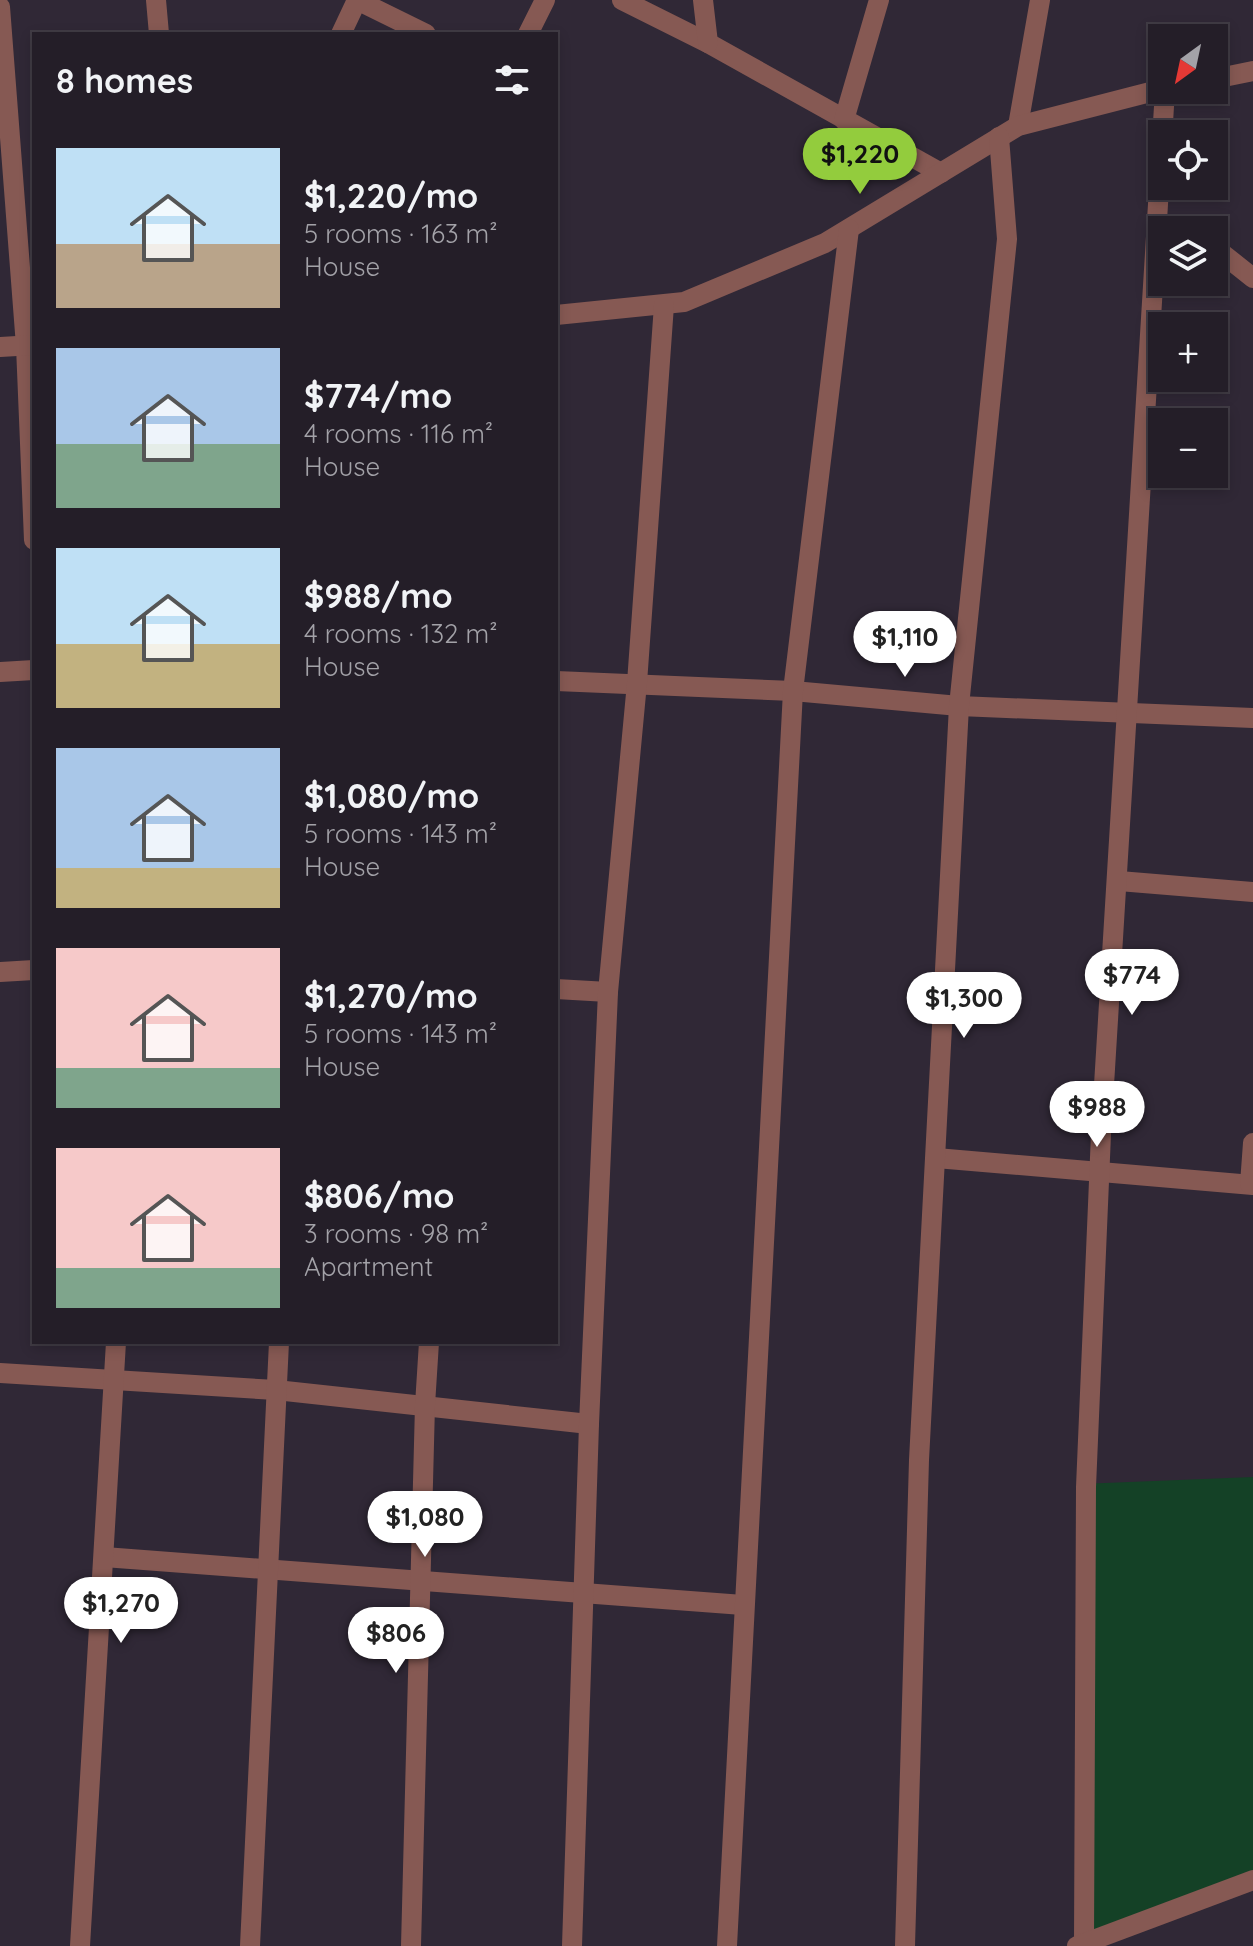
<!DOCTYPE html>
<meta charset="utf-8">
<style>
body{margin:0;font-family:Quicksand,sans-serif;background:#302b34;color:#f1f3f6;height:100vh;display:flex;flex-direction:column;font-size:30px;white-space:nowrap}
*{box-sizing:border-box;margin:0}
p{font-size:26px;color:#a3a2a8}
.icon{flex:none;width:44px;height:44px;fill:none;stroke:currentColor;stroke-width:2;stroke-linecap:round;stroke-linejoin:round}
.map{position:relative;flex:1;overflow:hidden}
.side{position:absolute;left:32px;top:32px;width:526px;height:1312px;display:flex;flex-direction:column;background:#241e28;border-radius:0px;box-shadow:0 4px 12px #0003,0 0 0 2px #413c45}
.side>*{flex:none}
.needle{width:52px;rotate:213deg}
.controls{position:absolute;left:1148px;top:24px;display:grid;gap:16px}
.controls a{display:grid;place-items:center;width:80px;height:80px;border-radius:0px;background:#241e28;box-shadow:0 4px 12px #0003,0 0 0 2px #413c45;font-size:40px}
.price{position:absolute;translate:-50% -68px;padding:0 18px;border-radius:28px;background:#fff;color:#222;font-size:26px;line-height:52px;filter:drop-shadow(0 2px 4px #0008)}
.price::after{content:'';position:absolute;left:50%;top:48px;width:24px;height:18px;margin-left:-12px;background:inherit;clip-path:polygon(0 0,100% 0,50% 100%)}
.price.selected{background:#93cc3d;color:#111}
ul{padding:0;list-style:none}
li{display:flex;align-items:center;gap:24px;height:200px;padding:0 24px}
li span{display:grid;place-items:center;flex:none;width:224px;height:160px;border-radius:0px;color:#555}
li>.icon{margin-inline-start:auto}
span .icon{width:96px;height:96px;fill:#fffc;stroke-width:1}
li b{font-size:34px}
h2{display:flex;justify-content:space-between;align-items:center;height:96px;padding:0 24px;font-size:34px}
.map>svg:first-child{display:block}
.green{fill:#144126}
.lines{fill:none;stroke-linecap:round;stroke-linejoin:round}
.minor{stroke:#865953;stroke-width:20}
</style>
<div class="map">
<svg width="1253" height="1946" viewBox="0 0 1253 1946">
<rect width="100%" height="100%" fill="#302836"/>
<path class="green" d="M1253,1477V1878L1078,1943L1080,1484Z"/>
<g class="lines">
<g class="minor">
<path d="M156,0L159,34"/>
<path d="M622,0L708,43L941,173"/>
<path d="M703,0L708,43"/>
<path d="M0,7L26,346L34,540"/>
<path d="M341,34L357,0L426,34"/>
<path d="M528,34L545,0"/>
<path d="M1214,79L1253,71"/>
<path d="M844,120L879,0"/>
<path d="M1018,126L1040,0"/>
<path d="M1214,247L1253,278"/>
<path d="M556,315L684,302L825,243L1018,126L1162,89"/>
<path d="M0,347L34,345"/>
<path d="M0,672L34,670"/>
<path d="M556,681L793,691L959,706L1253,718"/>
<path d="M1119,881L1253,892"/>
<path d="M0,972L34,970"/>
<path d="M556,989L608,992"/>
<path d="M936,1158L1253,1185"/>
<path d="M1250,1184L1253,1143"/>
<path d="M0,1373L276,1390L589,1424"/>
<path d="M104,1557L743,1605"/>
<path d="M1084,1943L1086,1487L1101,1134L1165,90"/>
<path d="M80,1946L116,1342"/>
<path d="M250,1946L279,1342"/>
<path d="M411,1946L425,1405L429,1342"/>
<path d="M572,1946L589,1424L608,992L637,683L664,305"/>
<path d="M727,1946L793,691L849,229"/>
<path d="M905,1946L919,1460L959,706L1007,239L999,137"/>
<path d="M1077,1946L1253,1880"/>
</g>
</g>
</svg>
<div class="controls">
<a><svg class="needle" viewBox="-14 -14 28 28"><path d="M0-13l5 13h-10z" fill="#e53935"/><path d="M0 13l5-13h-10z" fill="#a3a2a8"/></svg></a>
<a><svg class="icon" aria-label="locate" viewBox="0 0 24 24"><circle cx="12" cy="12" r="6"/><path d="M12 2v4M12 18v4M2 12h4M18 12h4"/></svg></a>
<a><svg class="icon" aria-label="layers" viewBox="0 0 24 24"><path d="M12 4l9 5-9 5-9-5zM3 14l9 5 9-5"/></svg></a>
<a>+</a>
<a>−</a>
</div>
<b class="price selected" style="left:860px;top:196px">$1,220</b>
<b class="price" style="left:905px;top:679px">$1,110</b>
<b class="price" style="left:1132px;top:1017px">$774</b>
<b class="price" style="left:964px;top:1040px">$1,300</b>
<b class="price" style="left:1097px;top:1149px">$988</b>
<b class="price" style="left:425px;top:1559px">$1,080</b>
<b class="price" style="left:121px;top:1645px">$1,270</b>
<b class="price" style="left:396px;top:1675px">$806</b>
<section class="side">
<h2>8 homes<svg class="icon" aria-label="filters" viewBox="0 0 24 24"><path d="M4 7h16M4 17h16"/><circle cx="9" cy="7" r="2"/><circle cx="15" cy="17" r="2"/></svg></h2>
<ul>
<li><span style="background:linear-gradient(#bfe0f5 60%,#b9a48a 0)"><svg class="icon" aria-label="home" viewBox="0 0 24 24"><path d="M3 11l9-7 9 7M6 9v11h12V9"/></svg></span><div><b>$1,220/mo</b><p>5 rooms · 163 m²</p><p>House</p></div></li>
<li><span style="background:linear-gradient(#a9c7e8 60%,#7fa58c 0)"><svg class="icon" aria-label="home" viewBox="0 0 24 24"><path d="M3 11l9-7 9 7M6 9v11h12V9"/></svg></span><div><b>$774/mo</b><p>4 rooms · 116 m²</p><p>House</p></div></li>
<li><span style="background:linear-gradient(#bfe0f5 60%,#c2b280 0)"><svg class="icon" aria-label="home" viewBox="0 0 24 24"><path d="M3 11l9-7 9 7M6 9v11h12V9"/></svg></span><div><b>$988/mo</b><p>4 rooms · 132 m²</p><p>House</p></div></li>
<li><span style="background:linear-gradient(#a9c7e8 75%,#c2b280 0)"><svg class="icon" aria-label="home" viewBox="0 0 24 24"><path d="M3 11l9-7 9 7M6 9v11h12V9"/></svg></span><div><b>$1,080/mo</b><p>5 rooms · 143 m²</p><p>House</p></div></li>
<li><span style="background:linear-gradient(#f6c9c9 75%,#7fa58c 0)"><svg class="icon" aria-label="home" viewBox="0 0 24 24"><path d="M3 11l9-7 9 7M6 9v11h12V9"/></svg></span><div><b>$1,270/mo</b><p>5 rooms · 143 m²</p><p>House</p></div></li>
<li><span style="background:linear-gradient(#f6c9c9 75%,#7fa58c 0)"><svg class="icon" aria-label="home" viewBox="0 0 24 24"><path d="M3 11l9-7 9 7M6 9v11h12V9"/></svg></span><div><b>$806/mo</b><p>3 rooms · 98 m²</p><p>Apartment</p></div></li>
</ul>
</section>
</div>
